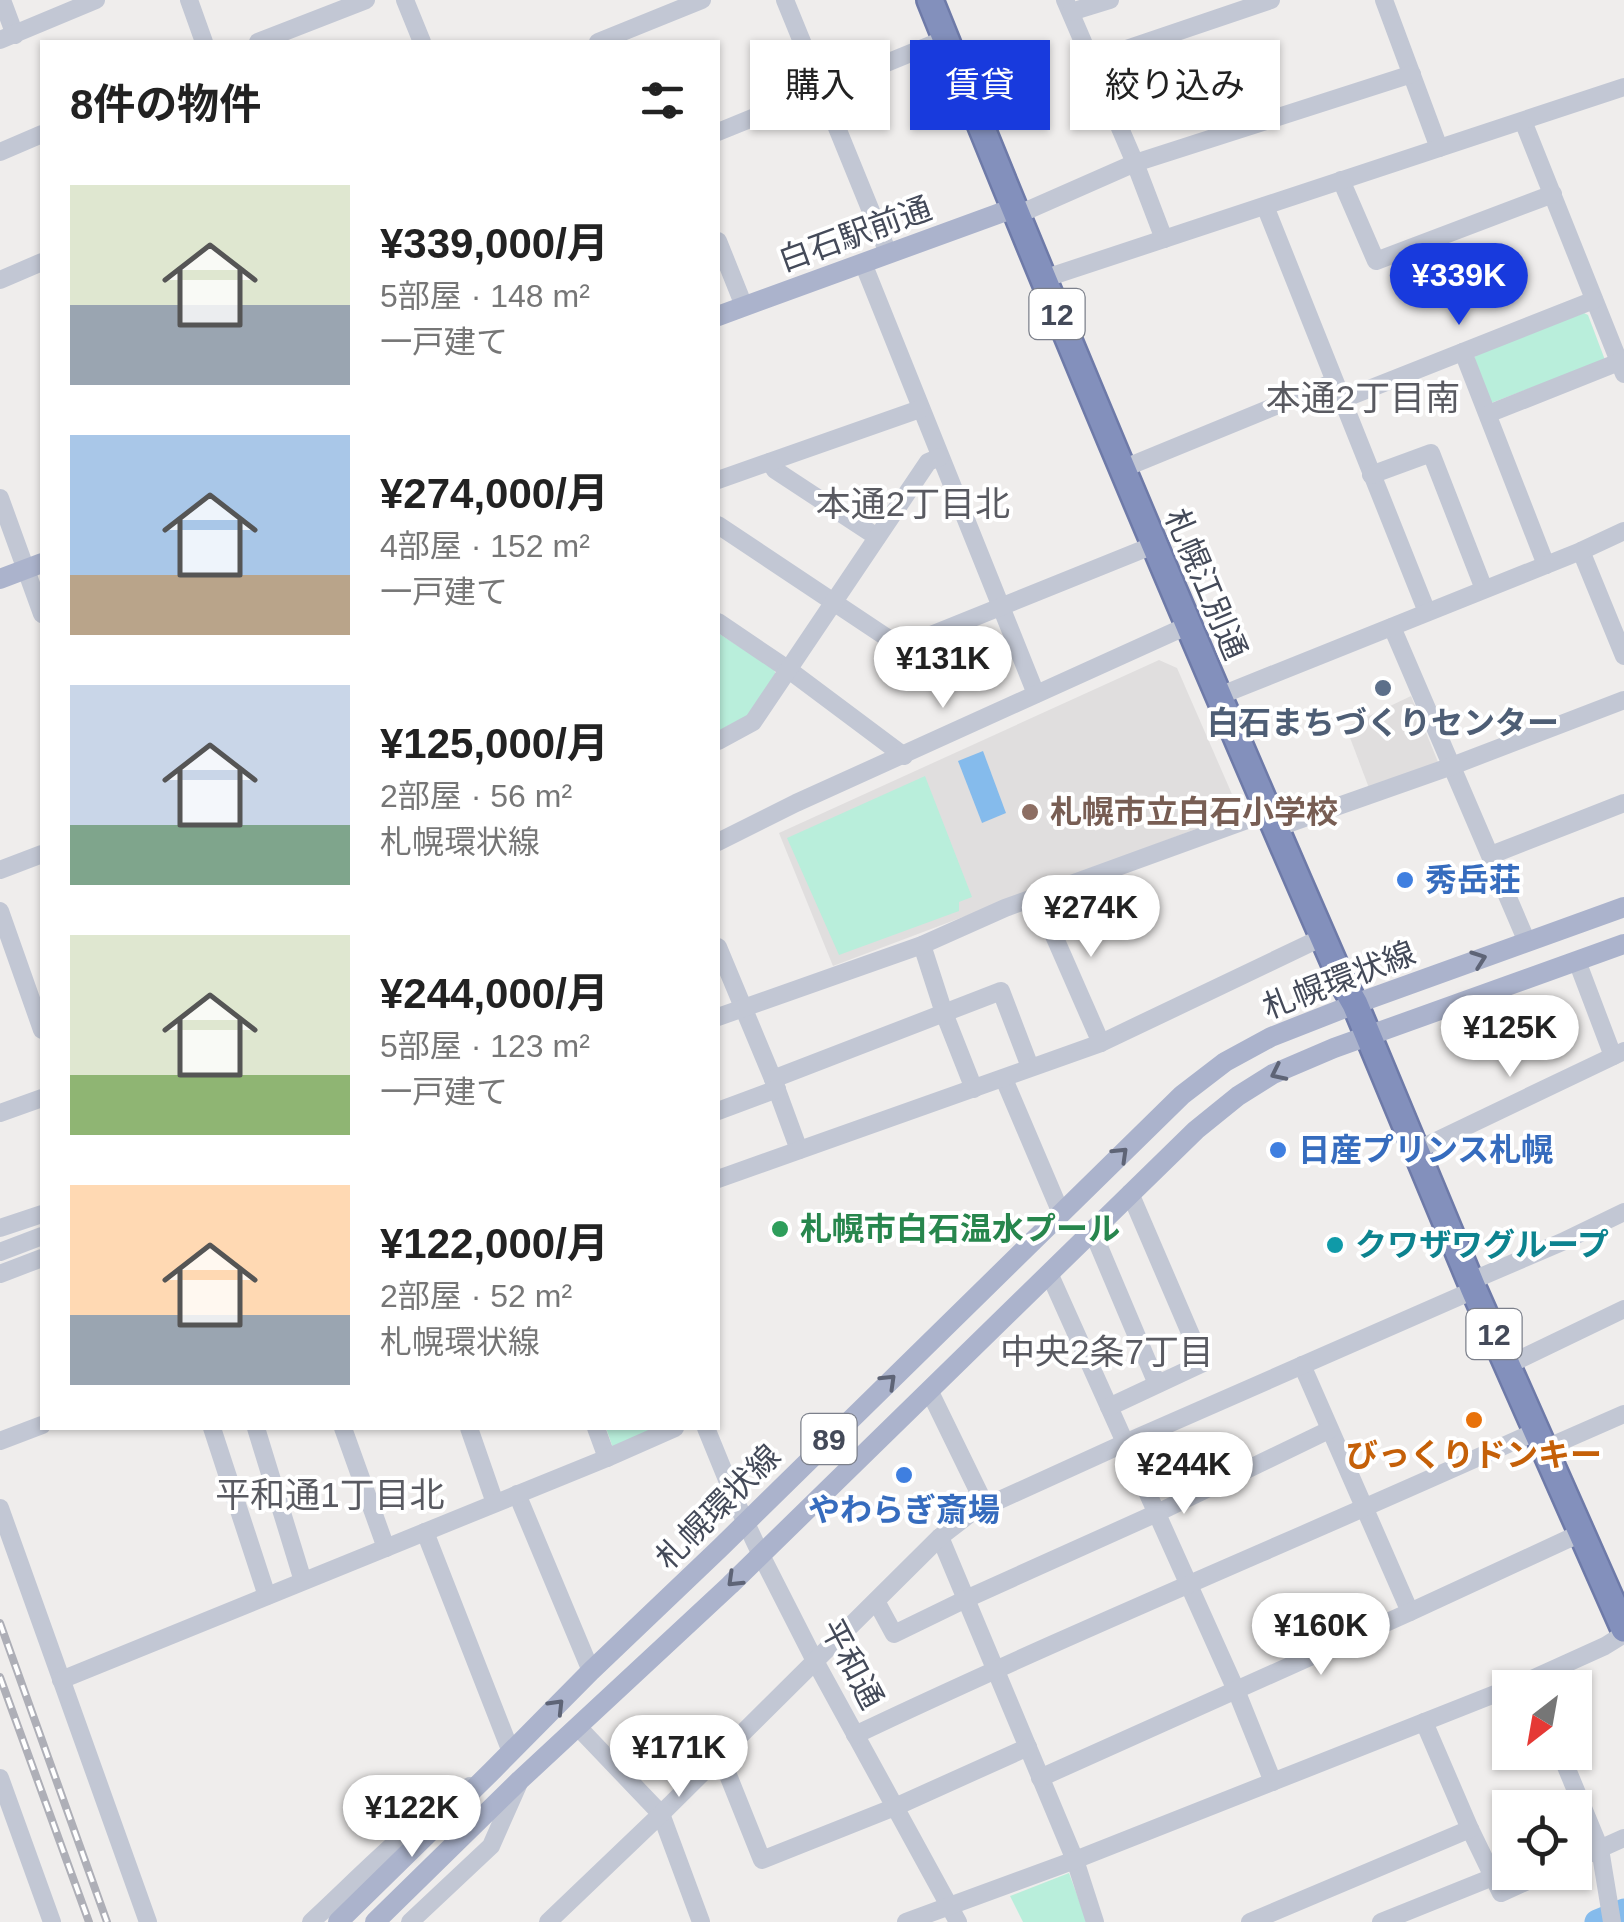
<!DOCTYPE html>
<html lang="ja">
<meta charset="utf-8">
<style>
body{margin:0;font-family:Helvetica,"Noto Sans JP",sans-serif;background:#f2f2f2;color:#222;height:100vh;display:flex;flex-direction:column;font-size:38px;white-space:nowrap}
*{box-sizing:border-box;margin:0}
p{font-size:32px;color:#767676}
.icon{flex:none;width:55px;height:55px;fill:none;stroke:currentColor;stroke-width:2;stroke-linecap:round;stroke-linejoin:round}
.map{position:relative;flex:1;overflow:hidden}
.sheet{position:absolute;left:40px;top:40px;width:680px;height:1390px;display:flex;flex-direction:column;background:#fff;border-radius:0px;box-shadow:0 2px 8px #0004}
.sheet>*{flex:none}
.top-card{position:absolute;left:750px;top:40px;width:722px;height:90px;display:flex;gap:20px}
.needle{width:65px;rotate:211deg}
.fabs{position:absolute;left:1492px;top:1670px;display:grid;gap:20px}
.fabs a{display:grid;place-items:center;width:100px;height:100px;border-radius:0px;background:#fff;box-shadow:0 2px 8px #0004;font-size:50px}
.price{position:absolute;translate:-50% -85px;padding:0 22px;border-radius:35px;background:#fff;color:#222;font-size:32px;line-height:65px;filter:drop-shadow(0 2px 5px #0008)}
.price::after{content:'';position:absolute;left:50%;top:60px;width:30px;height:22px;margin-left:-15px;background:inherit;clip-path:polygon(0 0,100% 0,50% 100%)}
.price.on{background:#183add;color:#fff}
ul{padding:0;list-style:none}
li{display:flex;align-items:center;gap:30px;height:250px;padding:0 30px}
li span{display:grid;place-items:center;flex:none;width:280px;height:200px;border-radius:0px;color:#555}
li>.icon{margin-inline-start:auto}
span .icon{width:120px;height:120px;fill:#fffc;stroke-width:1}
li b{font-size:42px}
h2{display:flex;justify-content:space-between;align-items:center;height:120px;padding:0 30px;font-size:42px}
.pill{padding:0 35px;border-radius:0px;background:#fff;box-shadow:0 2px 8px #0004;font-size:35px;line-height:90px}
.pill.on{background:#183add;color:#fff}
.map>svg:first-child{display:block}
.education{fill:#e0dede}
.green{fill:#b9eedb}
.water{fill:#85bbec}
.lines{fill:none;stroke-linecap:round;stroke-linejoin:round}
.river{stroke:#85bbec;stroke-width:25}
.highway-casing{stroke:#6e7aa8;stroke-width:30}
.minor{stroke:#c2c7d4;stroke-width:18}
.major{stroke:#abb3cc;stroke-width:20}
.highway{stroke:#8390bc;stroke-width:25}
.rail-casing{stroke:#aeafb7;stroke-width:8}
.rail{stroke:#fff;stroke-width:4;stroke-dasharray:11;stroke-linecap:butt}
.oneway{stroke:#5e6476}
.service-dot{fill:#5c6f8a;stroke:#fff;stroke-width:4}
.education-dot{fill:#8d6e63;stroke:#fff;stroke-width:4}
.shop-dot{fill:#3f7fe0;stroke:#fff;stroke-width:4}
.leisure-dot{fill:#2e9e5b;stroke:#fff;stroke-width:4}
.culture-dot{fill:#0f9aa8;stroke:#fff;stroke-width:4}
.food-dot{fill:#e8710a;stroke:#fff;stroke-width:4}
.labels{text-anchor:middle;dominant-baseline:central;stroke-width:8;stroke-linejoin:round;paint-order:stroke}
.shield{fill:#fff;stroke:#7c808b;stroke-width:2.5}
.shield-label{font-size:30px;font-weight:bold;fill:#444a59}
.street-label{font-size:32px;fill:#444a59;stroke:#fff}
.service-label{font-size:32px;font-weight:bold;fill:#4e5e75;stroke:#fff}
.education-label{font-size:32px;font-weight:bold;fill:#785e54;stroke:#fff;text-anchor:start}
.shop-label{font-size:32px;font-weight:bold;fill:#366cbe;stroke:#fff;text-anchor:start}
.leisure-label{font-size:32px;font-weight:bold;fill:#27864d;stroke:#fff;text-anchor:start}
.culture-label{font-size:32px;font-weight:bold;fill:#0d838f;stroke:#fff;text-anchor:start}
.food-label{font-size:32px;font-weight:bold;fill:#c56008;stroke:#fff}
.neighbourhood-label{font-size:35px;fill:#595a61;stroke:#fff}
</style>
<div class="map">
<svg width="1624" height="1922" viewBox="0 0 1624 1922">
<rect width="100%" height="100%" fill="#efedec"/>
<g class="education">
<path d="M1159,660L1177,668L1238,808L1233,815L833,966L779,833Z"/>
<path d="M1411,696L1438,762L1369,788L1346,727Z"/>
</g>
<g class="green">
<path d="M1584,313L1588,315L1605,360L1491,403L1474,359L1477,353Z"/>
<path d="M718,633L774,669L776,676L749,715L718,731Z"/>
<path d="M925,776L972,897L959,902V911L839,955L787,838Z"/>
<path d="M606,1428H660L613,1448Z"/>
<path d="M1069,1873L1087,1922H1023L1010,1896Z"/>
</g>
<path class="water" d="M983,751L1006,813L982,823L958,761Z"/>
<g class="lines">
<path class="river" d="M1597,1922L1624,1911"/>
<defs>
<path id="highway" d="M930,0C1062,329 1200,656 1342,981L1355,1004L1474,1290L1624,1629"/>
</defs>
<use href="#highway" class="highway-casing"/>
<g class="minor">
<path d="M2,0L15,35"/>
<path d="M189,0L204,42"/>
<path d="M405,0L422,42"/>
<path d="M785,0L888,253"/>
<path d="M1065,0L1135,163L1164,239"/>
<path d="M1384,0L1439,148"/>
<path d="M1071,12L1110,0"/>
<path d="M0,40L96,0"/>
<path d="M258,42L366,0"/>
<path d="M598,42L702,0"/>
<path d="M1091,61L1271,0"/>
<path d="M1523,121L1624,374"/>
<path d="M718,132L945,39"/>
<path d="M0,152L42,134"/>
<path d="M1341,180L1376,261L1553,194"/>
<path d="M1265,206L1427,612"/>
<path d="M1017,215L1135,163L1412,74"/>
<path d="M718,241L744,306"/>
<path d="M863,263L1036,694"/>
<path d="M1043,279L1624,87"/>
<path d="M0,280L42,262"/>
<path d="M1463,352L1546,565"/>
<path d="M1341,400L1594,300"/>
<path d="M1488,414L1619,362"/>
<path d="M770,462L775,470L877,537"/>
<path d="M1122,469L1334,382"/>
<path d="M1371,475L1431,453L1484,589"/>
<path d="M718,480L920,409"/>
<path d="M0,498L42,614"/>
<path d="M718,525L901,647L1154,545"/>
<path d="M1581,551L1624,656"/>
<path d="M718,622L789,670L904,756"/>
<path d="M1392,627L1527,942"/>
<path d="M1219,696L1581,551L1624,531"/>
<path d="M718,741L753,722L928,462L940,457"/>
<path d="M1276,828L1452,766L1624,700"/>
<path d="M718,842L796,803L1189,625"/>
<path d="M1491,855L1624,803"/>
<path d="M0,870L42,854"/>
<path d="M1037,897L1101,1043"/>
<path d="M0,911L42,1030"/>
<path d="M922,945L944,1013L974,1089"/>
<path d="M718,947L773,1079L799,1150"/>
<path d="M1577,961L1613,1056"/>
<path d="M718,1017L922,945L1005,908L1269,812"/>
<path d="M773,1079L1001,991L1030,1067"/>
<path d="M1004,1079L1061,1213"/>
<path d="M718,1111L777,1089"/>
<path d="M0,1113L42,1098"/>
<path d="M1415,1151L1624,1051"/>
<path d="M718,1179L1101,1043L1323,937"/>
<path d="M0,1228L42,1214"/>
<path d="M1092,1230L1157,1384"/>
<path d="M0,1252L42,1236"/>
<path d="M1049,1273L1236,1690L1273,1782"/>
<path d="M0,1274L42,1258"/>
<path d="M1471,1281L1562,1242L1624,1212"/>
<path d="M1302,1365L1410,1612"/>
<path d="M1508,1365L1624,1309"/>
<path d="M929,1390L986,1507"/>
<path d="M1109,1407L1203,1363L1130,1193"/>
<path d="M212,1428L267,1596"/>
<path d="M256,1428L303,1581"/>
<path d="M343,1428L386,1548"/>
<path d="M469,1428L495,1503"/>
<path d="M596,1428L607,1458"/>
<path d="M706,1428L737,1504L761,1555L815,1661L958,1922"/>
<path d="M0,1441L42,1425"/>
<path d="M1544,1449L1624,1414"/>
<path d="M517,1494L591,1671"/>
<path d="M0,1508L148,1922"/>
<path d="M425,1532L511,1752"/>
<path d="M940,1537L1075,1860L1095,1922"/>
<path d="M876,1601L894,1634L966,1599L1157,1513L1329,1430"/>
<path d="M61,1680L607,1458L675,1428"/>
<path d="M1512,1688L1605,1646L1624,1634"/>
<path d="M1424,1722L1470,1829L1501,1893L1547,1872"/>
<path d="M578,1727L661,1814L701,1922"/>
<path d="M855,1735C1080,1628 1310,1534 1537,1431"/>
<path d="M1560,1752L1600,1849L1612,1922"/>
<path d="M720,1755L762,1860L895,1807L1028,1747"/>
<path d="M0,1778L52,1922"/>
<path d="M1040,1778L1410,1612L1581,1533"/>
<path d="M1575,1860L1624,1838"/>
<path d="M311,1922C362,1875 411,1822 470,1786"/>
<path d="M410,1922L491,1846L518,1785"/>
<path d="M548,1922L661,1814L940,1537L971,1513L1125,1443L1474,1290"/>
<path d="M906,1922L1075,1860L1510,1688"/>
<path d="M1250,1922L1470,1829"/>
<path d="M1381,1922L1493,1877"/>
</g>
<g class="major">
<path d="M718,316L1014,208"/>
<path d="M0,579L42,563"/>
<path d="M338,1922L492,1771L591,1671L720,1548L1182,1095L1225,1062L1271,1037L1355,1004L1624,907"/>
<path d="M375,1922L520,1780L730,1585L1196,1130L1238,1096L1273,1074L1334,1048L1624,944"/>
</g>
<use href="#highway" class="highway"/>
<defs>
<g id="rail">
<path d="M0,1623L107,1922"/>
<path d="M0,1677L89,1922"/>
</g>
</defs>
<use href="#rail" class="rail-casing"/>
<use href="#rail" class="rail"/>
</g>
<defs><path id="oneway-chevron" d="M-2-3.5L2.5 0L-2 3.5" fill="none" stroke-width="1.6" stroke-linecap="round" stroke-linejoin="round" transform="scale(2.5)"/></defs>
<g class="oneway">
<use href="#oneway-chevron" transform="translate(1479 959) rotate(-20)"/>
<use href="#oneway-chevron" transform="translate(1278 1073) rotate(154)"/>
<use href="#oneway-chevron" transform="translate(1121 1154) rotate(-44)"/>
<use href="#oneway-chevron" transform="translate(889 1381) rotate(-44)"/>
<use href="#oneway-chevron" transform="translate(734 1580) rotate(136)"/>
<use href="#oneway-chevron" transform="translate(557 1706) rotate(-46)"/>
</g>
<circle class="service-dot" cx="1383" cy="688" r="10"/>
<circle class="education-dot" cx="1030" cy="812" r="10"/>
<g class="shop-dot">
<circle cx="1405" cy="880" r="10"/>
<circle cx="1278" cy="1150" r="10"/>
<circle cx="904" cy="1475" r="10"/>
</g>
<circle class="leisure-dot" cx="780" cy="1229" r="10"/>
<circle class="culture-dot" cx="1335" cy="1245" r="10"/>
<circle class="food-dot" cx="1474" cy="1420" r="10"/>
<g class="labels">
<g class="shield">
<rect x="1029.5" y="289" width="55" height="50" rx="8"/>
<rect x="1466.5" y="1309" width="55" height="50" rx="8"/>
<rect x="801.5" y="1414" width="55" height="50" rx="8"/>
</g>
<g class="shield-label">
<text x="1057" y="314">12</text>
<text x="1494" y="1334">12</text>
<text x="829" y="1439">89</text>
</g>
<g class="street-label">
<text transform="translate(855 234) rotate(-20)">白石駅前通</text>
<text transform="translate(1206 584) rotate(67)">札幌江別通</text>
<text transform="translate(1339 980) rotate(-21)">札幌環状線</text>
<text transform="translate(718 1507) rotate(-45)">札幌環状線</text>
<text transform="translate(852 1664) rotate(62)">平和通</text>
</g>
<g class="service-label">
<text x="1383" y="723">白石まちづくりセンター</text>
</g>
<g class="education-label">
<text x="1050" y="812">札幌市立白石小学校</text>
</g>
<g class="shop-label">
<text x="1425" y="880">秀岳荘</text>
<text x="1298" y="1150">日産プリンス札幌</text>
<text x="904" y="1510" text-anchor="middle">やわらぎ斎場</text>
</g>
<g class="leisure-label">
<text x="800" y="1229">札幌市白石温水プール</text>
</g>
<g class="culture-label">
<text x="1355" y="1245">クワザワグループ</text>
</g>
<g class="food-label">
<text x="1474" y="1455">びっくりドンキー</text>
</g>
<g class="neighbourhood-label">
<text x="1363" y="397">本通2丁目南</text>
<text x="913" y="503">本通2丁目北</text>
<text x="1107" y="1351">中央2条7丁目</text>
<text x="330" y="1494">平和通1丁目北</text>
</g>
</g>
</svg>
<div class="fabs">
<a><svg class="needle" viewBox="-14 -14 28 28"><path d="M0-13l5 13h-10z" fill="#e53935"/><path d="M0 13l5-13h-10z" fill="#767676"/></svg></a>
<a><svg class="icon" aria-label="locate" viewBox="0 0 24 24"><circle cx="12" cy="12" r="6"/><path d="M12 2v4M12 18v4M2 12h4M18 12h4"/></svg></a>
</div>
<b class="price on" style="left:1459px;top:328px">¥339K</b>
<b class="price" style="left:943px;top:711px">¥131K</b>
<b class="price" style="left:1091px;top:960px">¥274K</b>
<b class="price" style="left:1510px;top:1080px">¥125K</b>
<b class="price" style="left:1184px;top:1517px">¥244K</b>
<b class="price" style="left:1321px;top:1678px">¥160K</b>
<b class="price" style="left:679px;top:1800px">¥171K</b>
<b class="price" style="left:412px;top:1860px">¥122K</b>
<div class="top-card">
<a class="pill">購入</a>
<a class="pill on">賃貸</a>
<a class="pill">絞り込み</a>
</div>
<section class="sheet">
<h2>8件の物件<svg class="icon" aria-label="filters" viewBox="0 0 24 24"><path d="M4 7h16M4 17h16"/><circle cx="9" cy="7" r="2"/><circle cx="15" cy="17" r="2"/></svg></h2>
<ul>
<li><span style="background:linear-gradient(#dfe7d0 60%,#9aa5b1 0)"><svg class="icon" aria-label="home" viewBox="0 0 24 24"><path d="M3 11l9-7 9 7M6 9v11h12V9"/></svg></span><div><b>¥339,000/月</b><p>5部屋 · 148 m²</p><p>一戸建て</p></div></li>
<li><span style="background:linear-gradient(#a9c7e8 70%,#b9a48a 0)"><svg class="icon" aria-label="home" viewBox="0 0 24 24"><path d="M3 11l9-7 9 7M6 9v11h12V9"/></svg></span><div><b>¥274,000/月</b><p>4部屋 · 152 m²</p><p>一戸建て</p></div></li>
<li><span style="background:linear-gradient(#c9d6e8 70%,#7fa58c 0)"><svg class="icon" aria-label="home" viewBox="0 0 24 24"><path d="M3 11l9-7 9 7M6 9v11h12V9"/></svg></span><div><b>¥125,000/月</b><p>2部屋 · 56 m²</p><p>札幌環状線</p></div></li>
<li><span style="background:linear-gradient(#dfe7d0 70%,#8fb573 0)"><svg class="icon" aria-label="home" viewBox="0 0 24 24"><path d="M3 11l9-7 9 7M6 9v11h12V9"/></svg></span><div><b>¥244,000/月</b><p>5部屋 · 123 m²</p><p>一戸建て</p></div></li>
<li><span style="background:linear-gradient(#ffd9b3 65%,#9aa5b1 0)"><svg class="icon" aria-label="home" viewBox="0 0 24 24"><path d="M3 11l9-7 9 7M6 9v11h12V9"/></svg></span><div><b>¥122,000/月</b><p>2部屋 · 52 m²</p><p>札幌環状線</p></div></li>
</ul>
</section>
</div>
